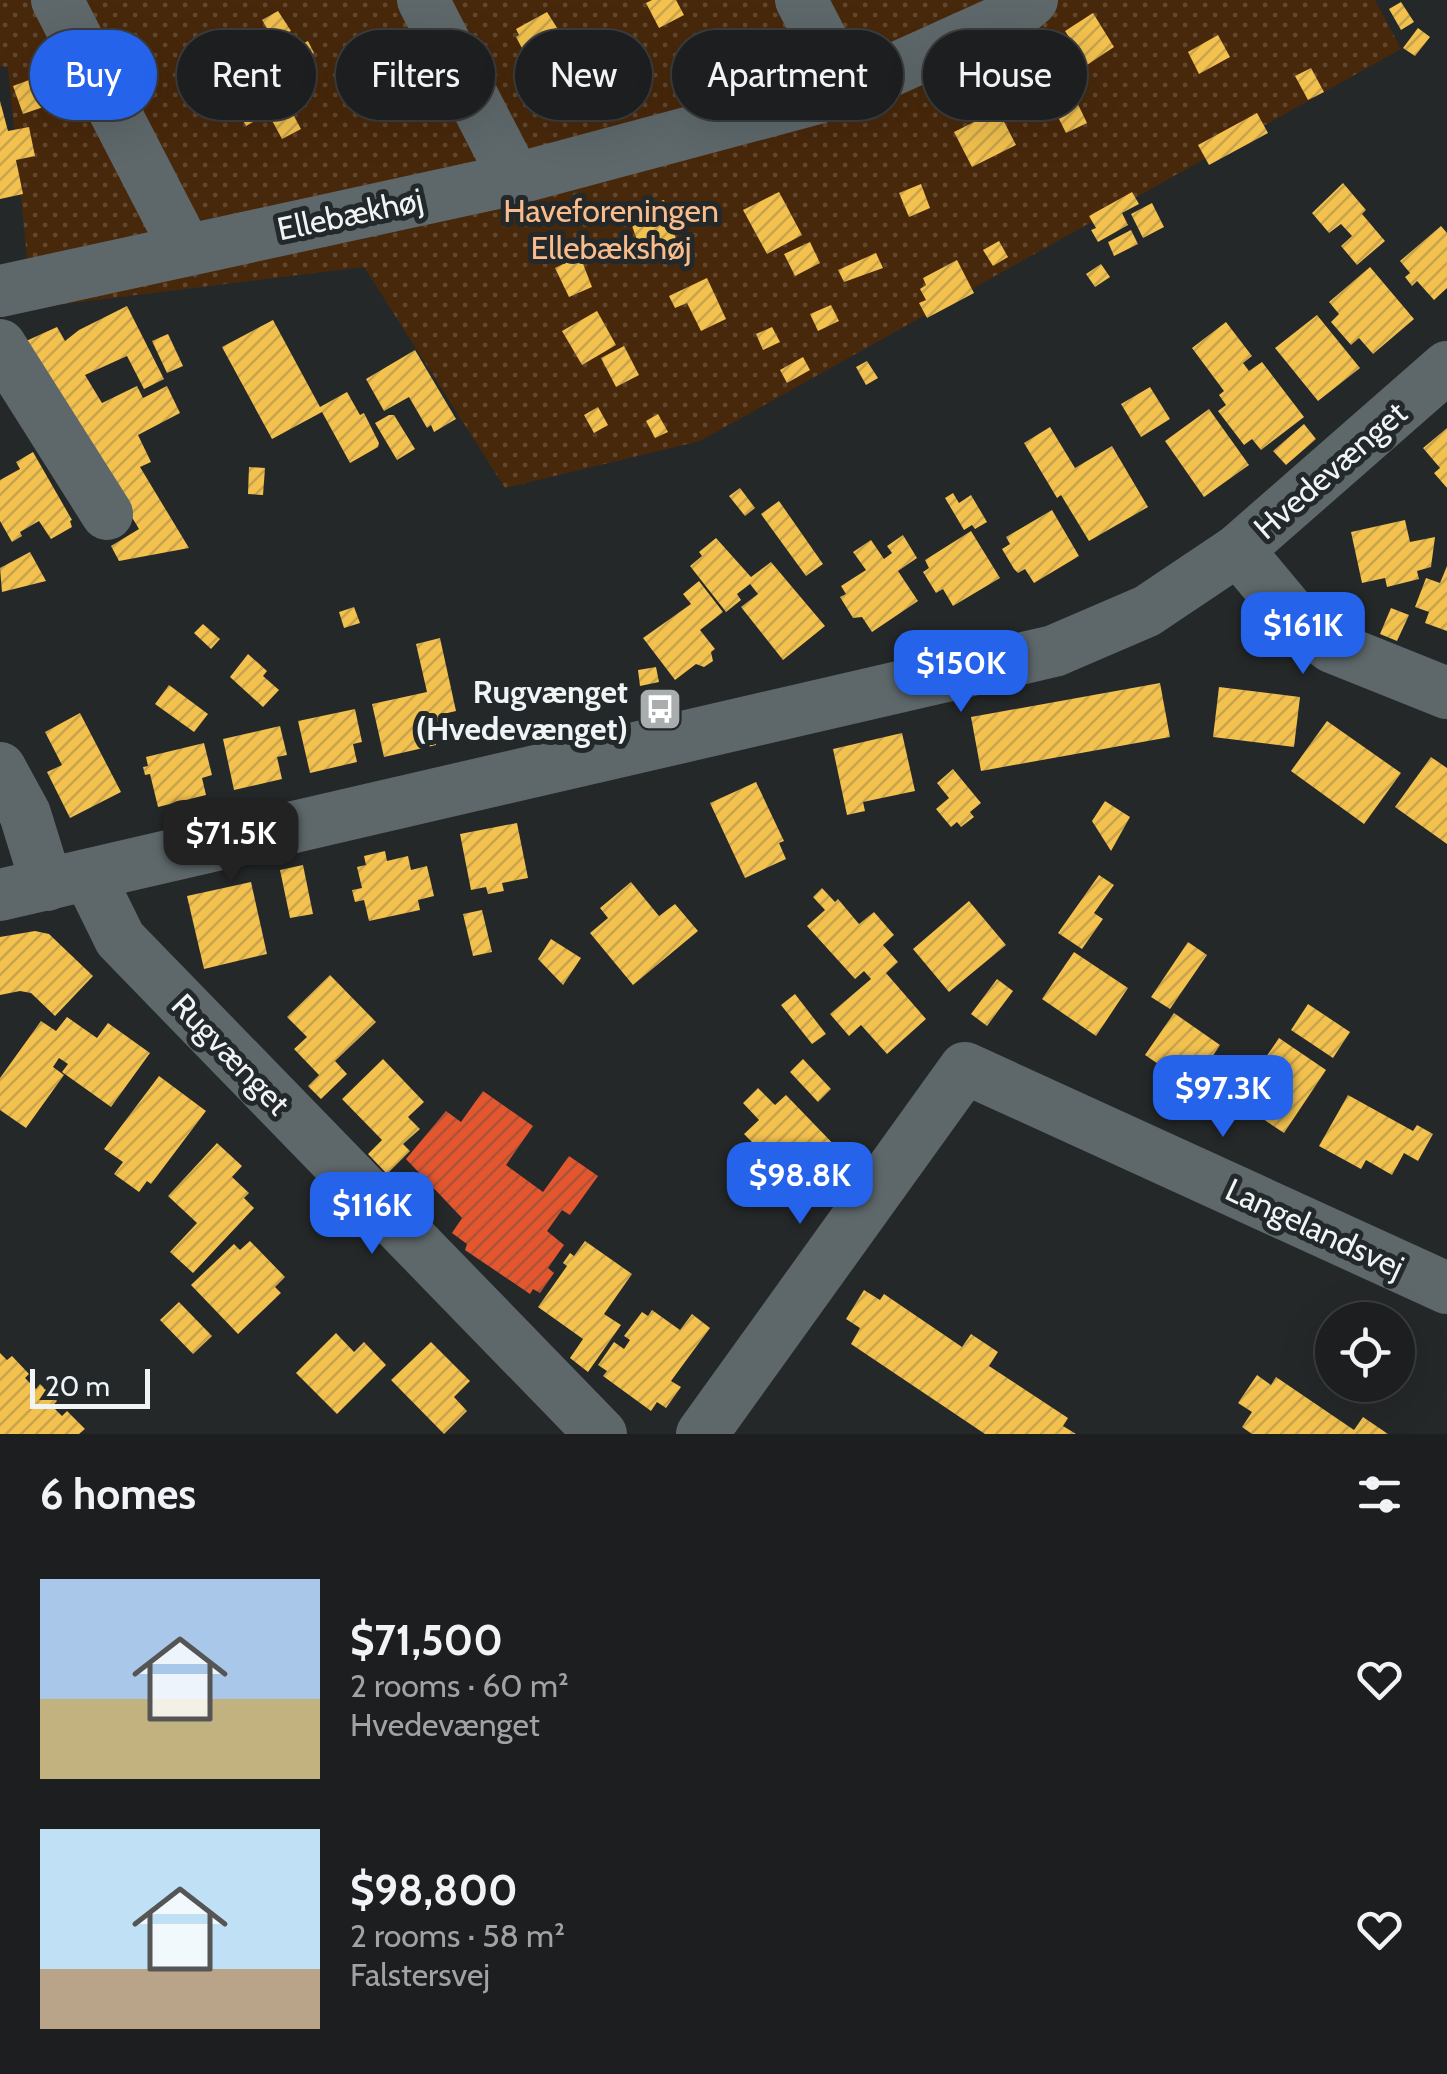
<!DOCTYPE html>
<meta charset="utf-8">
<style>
body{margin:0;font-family:Cabin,sans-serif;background:#292b2c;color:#f1f3f6;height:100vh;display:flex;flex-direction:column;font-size:38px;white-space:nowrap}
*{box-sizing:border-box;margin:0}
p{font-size:32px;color:#a0a2a4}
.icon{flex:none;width:55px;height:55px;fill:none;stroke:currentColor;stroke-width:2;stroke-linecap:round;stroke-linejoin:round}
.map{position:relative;height:1434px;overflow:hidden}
.sheet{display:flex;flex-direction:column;background:#1c1e1f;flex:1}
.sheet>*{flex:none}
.hud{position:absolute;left:30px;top:30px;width:1388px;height:90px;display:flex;gap:20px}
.tools{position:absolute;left:1315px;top:1302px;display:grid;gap:20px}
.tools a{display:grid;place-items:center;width:100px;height:100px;border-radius:50%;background:#1c1e1f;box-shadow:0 10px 40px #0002,0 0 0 2px #3a3c3d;font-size:50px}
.scale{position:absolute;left:30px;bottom:25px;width:120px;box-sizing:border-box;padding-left:10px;border:5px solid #f0f4f5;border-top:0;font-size:28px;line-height:35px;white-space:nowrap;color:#f0f4f5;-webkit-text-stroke:8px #23292b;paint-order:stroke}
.price{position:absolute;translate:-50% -85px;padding:0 22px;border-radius:20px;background:#2563eb;color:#fff;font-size:32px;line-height:65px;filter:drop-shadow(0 2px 5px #0008)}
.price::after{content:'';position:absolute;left:50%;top:60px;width:30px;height:22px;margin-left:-15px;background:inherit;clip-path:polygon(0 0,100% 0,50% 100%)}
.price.current{background:#222;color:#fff}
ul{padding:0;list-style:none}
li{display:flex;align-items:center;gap:30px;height:250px;padding:0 40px}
li span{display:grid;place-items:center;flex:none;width:280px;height:200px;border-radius:0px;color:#555}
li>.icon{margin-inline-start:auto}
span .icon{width:120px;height:120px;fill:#fffc;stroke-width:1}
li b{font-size:42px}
h2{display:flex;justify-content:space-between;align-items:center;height:120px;padding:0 40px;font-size:42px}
.pill{padding:0 35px;border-radius:45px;background:#1c1e1f;box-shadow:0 10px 40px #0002,0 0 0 2px #3a3c3d;font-size:35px;line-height:90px}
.pill.current{background:#2563eb;color:#fff}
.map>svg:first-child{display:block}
.garden{fill:url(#garden-dots)}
.homes{fill:url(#homes-hatch)}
.shops{fill:url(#shops-hatch)}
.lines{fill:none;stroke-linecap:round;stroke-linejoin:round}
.minor{stroke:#5e686b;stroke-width:52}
.labels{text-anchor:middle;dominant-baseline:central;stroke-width:10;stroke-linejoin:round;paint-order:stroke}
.park-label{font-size:32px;fill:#fbbc8c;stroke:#23292b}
.street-label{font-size:32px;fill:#f0f4f5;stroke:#23292b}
.poi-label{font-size:32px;font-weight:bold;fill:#f0f4f5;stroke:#23292b;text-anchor:end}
</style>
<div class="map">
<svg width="1447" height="1434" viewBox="0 0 1447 1434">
<defs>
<pattern id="garden-dots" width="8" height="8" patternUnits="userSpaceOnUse" patternTransform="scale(2.5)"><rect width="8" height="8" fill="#48280b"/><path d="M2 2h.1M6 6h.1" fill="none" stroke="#63482f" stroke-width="1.8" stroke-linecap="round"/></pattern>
<pattern id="homes-hatch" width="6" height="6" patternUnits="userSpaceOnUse" patternTransform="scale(2.5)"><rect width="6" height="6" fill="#f2c14e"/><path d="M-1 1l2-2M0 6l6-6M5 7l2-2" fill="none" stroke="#c8a34d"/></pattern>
<pattern id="shops-hatch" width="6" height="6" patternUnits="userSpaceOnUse" patternTransform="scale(2.5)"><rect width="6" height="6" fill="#e4572e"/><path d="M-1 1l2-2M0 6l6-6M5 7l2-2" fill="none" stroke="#ad5238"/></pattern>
</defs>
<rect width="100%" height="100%" fill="#252829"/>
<path class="garden" d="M0,0H1375L1401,49L700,441L505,488L364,267L32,308L8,67L0,66Z"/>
<g class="homes">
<path d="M652,0H676L684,15L659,28L646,3Z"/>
<path d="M1401,2L1414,22L1401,30L1389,9Z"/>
<path d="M278,11L291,31L274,40L262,20Z"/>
<path d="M547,12L568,45L531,65L516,37L519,35L516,29Z"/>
<path d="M1093,13L1114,47L1087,65L1065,31Z"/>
<path d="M1418,28L1430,37L1415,56L1403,48Z"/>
<path d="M1218,35L1230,57L1199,74L1188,52Z"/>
<path d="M308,41L314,53L286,68L279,55Z"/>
<path d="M269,48L282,69L265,80L252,57Z"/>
<path d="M412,54L427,63L450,84L415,100L405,84L401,60Z"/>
<path d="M1311,68L1324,92L1308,100L1295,76Z"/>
<path d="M45,74L55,103L23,114L13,86Z"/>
<path d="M224,77L232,89L212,102L204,88Z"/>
<path d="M264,89L275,110L246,126L235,105Z"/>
<path d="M1074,96L1087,123L1066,133L1053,107Z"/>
<path d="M0,101L8,131L29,127L35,156L16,160L23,194L0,199Z"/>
<path d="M288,105L301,129L282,139L269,115Z"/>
<path d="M998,110L1016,145L972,167L954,132Z"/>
<path d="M1257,113L1268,133L1209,165L1198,145Z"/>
<path d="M1343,183L1366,210L1362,214L1385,241L1357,265L1341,246L1352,236L1341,224L1329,233L1312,213Z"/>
<path d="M921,184L930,208L909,217L899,193Z"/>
<path d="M779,192L802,235L767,254L743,210Z"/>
<path d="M1132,192L1139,204L1122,213L1128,225L1098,242L1091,230L1096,228L1089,216Z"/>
<path d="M664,200L679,249L659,255L655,243L640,248L627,212Z"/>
<path d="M1152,203L1164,227L1143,238L1131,214Z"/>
<path d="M1441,226L1447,233V288L1434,300L1417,281L1412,286L1405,277L1410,273L1400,261Z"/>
<path d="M1131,230L1138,244L1114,256L1108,242Z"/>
<path d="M999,241L1008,257L993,266L983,250Z"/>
<path d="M810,242L820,263L795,276L784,254Z"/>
<path d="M876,253L883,268L844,282L838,270Z"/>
<path d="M580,256L592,287L569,297L555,268Z"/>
<path d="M957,260L974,293L927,318L919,303L926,300L920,289L926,285L923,278Z"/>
<path d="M1101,264L1110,277L1095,287L1086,274Z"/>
<path d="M1370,267L1414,319L1373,354L1359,338L1351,345L1331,322L1339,314L1329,302Z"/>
<path d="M707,278L726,319L701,331L687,303L675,308L669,296Z"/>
<path d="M831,305L839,321L818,331L810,314Z"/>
<path d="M127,306L164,379L144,389L127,356L85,375L102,403L137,386L143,398L167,386L180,413L138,435L151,462L140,467L189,548L119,561L111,546L139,529L26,341L57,327L65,341L79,330Z"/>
<path d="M597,311L616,345L582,365L562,331Z"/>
<path d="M1317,315L1360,368L1318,401L1275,348Z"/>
<path d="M273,320L320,407L347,392L360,415L364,413L379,443L378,447L350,463L322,412L272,439L222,347Z"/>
<path d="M1226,322L1252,356L1243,363L1249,371L1262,362L1304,417L1261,450L1252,439L1244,445L1218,411L1226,405L1219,395L1224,391L1192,348Z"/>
<path d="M772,327L780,342L763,350L756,334Z"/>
<path d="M168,334L183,366L167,373L152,341Z"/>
<path d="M624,346L639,375L616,387L601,358Z"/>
<path d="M415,350L456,419L434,432L431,425L427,428L409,397L384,411L366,379Z"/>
<path d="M803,357L810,370L787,383L780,370Z"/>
<path d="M867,361L878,378L866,385L856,367Z"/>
<path d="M1150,387L1170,419L1141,437L1121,404Z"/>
<path d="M598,407L608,425L594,433L584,415Z"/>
<path d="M1209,409L1249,465L1204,497L1165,441Z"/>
<path d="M658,414L668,432L655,438L646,421Z"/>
<path d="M389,415H394L415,449L397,460L375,423Z"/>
<path d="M1304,424L1316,439L1286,465L1273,451Z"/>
<path d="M1050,427L1075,468L1112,446L1148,507L1089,541L1061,495L1057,498L1024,443Z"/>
<path d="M1447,428V488L1434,473L1440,468L1423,448Z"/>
<path d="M33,452L72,520L70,521L72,527L51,539L39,521L20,532L22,536L12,542L0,521V480L20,469L16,462Z"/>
<path d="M249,467L265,468L263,495L248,494Z"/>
<path d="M740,488L755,508L745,516L729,496Z"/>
<path d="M953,493L959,503L971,495L987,522L975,529L972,525L964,530L945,498Z"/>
<path d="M779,501L823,564L806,576L761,514Z"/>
<path d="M1052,510L1079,556L1034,583L1025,569L1018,573L1014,569L1002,549L1010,544L1006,537Z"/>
<path d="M1405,520L1410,542L1435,537L1431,567L1417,571L1419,579L1387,587L1385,578L1362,583L1351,532Z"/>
<path d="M971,531L1000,578L953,606L943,589L936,593L923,572L929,568L925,560Z"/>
<path d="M903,535L917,558L898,571L918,601L872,632L862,617L853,618L840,597L846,594L841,586L866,570L853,552L871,540L884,559L892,553L887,546Z"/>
<path d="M716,538L751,577L771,562L825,626L783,660L741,607L758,594L750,584L737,594L741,600L726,612L690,566L702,556L699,552Z"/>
<path d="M30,552L46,581L2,592L0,568Z"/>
<path d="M1447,566V631L1425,623L1429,612L1415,607L1426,578L1440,583Z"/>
<path d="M699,581L723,612L700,630L715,649L711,652L713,661L704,667L696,664L675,680L643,638L691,604L683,594Z"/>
<path d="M354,607L360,623L344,628L339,612Z"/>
<path d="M1391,608L1409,615L1397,641L1380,634Z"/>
<path d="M203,624L220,639L211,649L194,633Z"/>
<path d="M440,638L456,711L439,715L442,726L432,728L436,745L384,757L372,704L427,692L416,644Z"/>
<path d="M248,654L267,671L263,676L279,690L263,707L230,677Z"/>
<path d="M656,667L659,682L640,686L638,670Z"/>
<path d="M1160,683L1170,737L981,771L971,717Z"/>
<path d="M169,685L208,714L194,732L155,704Z"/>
<path d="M1219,687L1300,697L1294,747L1213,737Z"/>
<path d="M355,709L362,742L353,744L357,762L310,773L298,721Z"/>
<path d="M80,713L121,792L70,818L47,772L62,765L45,732Z"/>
<path d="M1327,721L1401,773L1364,824L1291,771Z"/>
<path d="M280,726L287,755L277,757L282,779L234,790L223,739Z"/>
<path d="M902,733L915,791L863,802L865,811L847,815L833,749Z"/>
<path d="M204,743L212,775L202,778L206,795L158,807L150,774L145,775L143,767L148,766L146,757Z"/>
<path d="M1431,757L1447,768V844L1395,807Z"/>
<path d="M953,769L981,803L970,812L974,817L961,827L957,822L951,827L936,809L949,798L937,783Z"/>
<path d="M756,782L784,841L779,843L786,859L745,878L710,803Z"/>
<path d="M1105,801L1130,817L1111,851L1092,821Z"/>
<path d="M517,823L528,878L502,883L504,891L488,894L486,887L471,890L460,834Z"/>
<path d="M385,851L387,861L408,856L411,870L427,866L434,896L418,900L420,910L369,921L364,900L355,902L352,890L362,888L357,867L366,865L364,856Z"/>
<path d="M303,865L313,914L290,918L280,870Z"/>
<path d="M1099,875L1114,885L1094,913L1103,919L1082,949L1058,933Z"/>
<path d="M251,882L267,954L204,969L187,896Z"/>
<path d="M631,882L659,916L675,904L698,931L633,985L590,933L608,918L600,908Z"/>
<path d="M822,888L835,902L838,899L859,924L874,912L894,935L883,945L898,962L886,973L926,1019L887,1054L861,1025L849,1036L830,1014L871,979L864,971L855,979L807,926L825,910L813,897Z"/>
<path d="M969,901L1006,945L949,992L913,949Z"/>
<path d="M482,910L492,952L473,956L463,914Z"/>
<path d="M35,931L49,934L93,976L55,1016L31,993L20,991L0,995V937Z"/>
<path d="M551,939L581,958L563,985L538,959Z"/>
<path d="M1188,942L1207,955L1170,1009L1151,997Z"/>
<path d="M1074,952L1128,988L1096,1036L1042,999Z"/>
<path d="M330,975L376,1022L335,1061L347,1074L321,1099L308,1086L319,1075L294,1049L307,1037L287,1017Z"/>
<path d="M997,979L1013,991L987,1026L971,1014Z"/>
<path d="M795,994L826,1034L812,1044L781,1005Z"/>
<path d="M1308,1004L1350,1032L1333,1058L1291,1030Z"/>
<path d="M1174,1013L1220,1045L1192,1087L1145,1055Z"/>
<path d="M67,1017L97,1038L108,1023L150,1053L111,1107L62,1072L68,1064L59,1058L53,1067L64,1075L26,1128L0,1110V1078L41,1021L56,1031Z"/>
<path d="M1279,1038L1326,1070L1284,1133L1236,1101Z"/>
<path d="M383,1059L424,1102L408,1117L420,1129L403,1144L410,1151L387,1174L368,1154L382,1140L342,1099Z"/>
<path d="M803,1059L831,1089L818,1102L790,1072Z"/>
<path d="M159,1076L206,1111L151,1184L147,1181L139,1192L114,1174L123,1162L104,1149Z"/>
<path d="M758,1088L775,1105L786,1095L842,1153L801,1192L744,1134L759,1120L743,1103Z"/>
<path d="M1348,1095L1413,1131L1417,1125L1433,1134L1418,1161L1404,1153L1392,1175L1366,1160L1361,1169L1319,1146Z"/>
<path d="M217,1143L242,1166L232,1177L249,1193L244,1198L254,1208L193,1273L170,1252L197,1223L168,1196Z"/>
<path d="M250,1241L285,1277L275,1287L281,1293L238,1334L191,1285L234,1244L240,1250Z"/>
<path d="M585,1241L632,1274L604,1314L621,1325L588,1372L570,1358L583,1339L538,1307L567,1266L563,1263L570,1253L574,1256Z"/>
<path d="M864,1290L880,1300L884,1294L962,1347L971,1334L998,1352L989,1366L1068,1418L1063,1426L1076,1434H985L851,1344L860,1328L846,1319Z"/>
<path d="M179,1302L212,1336L193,1354L160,1320Z"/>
<path d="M652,1310L680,1330L692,1314L710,1328L671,1381L681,1387L666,1408L657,1402L651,1411L603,1376L607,1371L598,1365L614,1342L624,1349L630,1340L624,1336L642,1312L648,1316Z"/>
<path d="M336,1333L354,1352L364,1342L386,1365L337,1414L296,1373Z"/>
<path d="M431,1342L470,1381L454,1397L467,1411L444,1434L391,1380Z"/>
<path d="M0,1353L7,1360L12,1356L29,1374L25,1378L36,1389L40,1384L57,1401L52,1406L62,1416L67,1411L85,1429L79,1434H0Z"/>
<path d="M1257,1375L1271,1385L1276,1377L1354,1430L1363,1417L1388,1434H1252L1242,1427L1252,1412L1238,1403Z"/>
</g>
<path class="shops" d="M483,1091L533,1126L506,1165L543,1192L569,1156L598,1176L570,1215L562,1210L547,1231L564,1245L548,1268L554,1273L540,1293L533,1289L530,1294L465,1250L467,1244L452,1233L462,1218L406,1159L446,1111L461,1122Z"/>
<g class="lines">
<g class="minor">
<path d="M57,0L185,248"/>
<path d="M423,0L515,179"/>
<path d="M801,0L848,90"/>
<path d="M0,291L515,179L848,90L1014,15L1032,0"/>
<path d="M0,345L107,514"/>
<path d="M1238,550L1298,622L1332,647L1447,693"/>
<path d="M0,768L25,814L47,885"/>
<path d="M89,876L120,939L601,1434"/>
<path d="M0,895L1054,651L1147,611L1238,550L1447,367"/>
<path d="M702,1434L965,1068L1447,1288"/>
</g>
</g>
<defs>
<symbol id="bus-square" viewBox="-11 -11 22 22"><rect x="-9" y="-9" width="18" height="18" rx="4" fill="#a9adae" stroke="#23292b"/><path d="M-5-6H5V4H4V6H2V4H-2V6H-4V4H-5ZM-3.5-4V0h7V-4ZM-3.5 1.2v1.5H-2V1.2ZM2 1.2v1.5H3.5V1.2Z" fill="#fff"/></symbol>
</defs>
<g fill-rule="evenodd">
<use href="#bus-square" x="635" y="684" width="50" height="50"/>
</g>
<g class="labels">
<g class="park-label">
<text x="611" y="210">Haveforeningen<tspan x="611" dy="37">Ellebækshøj</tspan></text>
</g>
<g class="street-label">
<text transform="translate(350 214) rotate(-12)">Ellebækhøj</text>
<text transform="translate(1330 470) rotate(-41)">Hvedevænget</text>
<text transform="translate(231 1054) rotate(46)">Rugvænget</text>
<text transform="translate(1315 1228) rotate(25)">Langelandsvej</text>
</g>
<g class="poi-label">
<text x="628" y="691">Rugvænget<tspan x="628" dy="37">(Hvedevænget)</tspan></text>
</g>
</g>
</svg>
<div class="tools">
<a><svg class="icon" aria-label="locate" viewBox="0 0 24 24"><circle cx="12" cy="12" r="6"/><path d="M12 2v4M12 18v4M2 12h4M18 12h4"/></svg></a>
</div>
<div class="scale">20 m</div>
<b class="price" style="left:1303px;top:677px">$161K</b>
<b class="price" style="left:961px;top:715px">$150K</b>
<b class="price current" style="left:231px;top:885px">$71.5K</b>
<b class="price" style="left:1223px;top:1140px">$97.3K</b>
<b class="price" style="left:800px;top:1227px">$98.8K</b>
<b class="price" style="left:372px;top:1257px">$116K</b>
<div class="hud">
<a class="pill current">Buy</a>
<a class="pill">Rent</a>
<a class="pill">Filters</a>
<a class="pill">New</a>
<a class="pill">Apartment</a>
<a class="pill">House</a>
</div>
</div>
<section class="sheet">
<h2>6 homes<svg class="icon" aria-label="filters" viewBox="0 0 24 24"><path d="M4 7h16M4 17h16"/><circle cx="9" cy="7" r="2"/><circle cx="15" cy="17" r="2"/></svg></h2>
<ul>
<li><span style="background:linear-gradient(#a9c7e8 60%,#c2b280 0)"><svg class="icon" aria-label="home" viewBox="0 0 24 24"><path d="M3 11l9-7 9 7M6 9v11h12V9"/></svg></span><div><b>$71,500</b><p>2 rooms · 60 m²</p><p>Hvedevænget</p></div><svg class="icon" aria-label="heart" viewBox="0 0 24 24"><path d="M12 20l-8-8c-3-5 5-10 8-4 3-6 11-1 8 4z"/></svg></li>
<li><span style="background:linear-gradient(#bfe0f5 70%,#b9a48a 0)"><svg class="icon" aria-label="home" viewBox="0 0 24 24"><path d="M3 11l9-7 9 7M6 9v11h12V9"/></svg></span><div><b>$98,800</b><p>2 rooms · 58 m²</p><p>Falstersvej</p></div><svg class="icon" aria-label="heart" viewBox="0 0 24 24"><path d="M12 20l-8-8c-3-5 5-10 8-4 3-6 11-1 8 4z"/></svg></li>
</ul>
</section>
